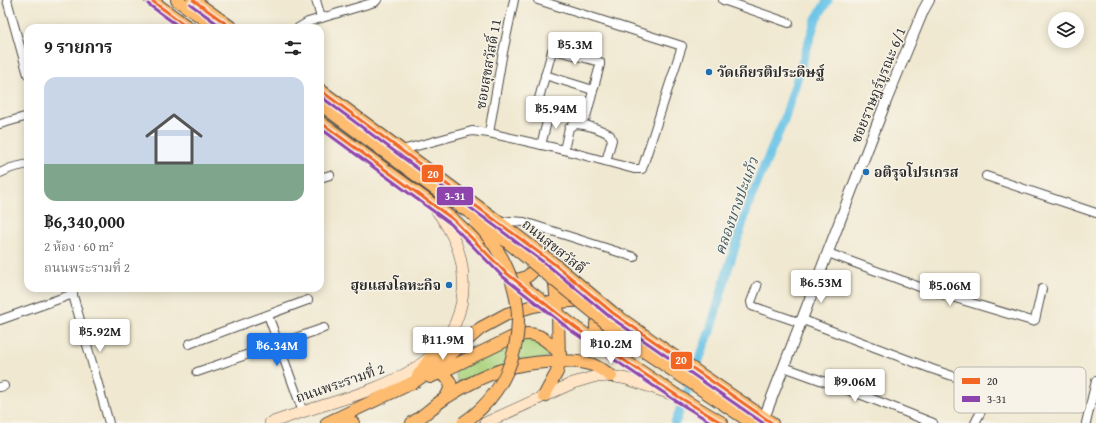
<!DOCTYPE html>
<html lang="th">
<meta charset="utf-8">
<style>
body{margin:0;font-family:"Gentium Book Plus","Noto Serif Thai",serif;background:#f2f2f2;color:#222;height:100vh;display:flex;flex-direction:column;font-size:15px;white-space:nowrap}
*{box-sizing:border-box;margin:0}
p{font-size:13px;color:#767676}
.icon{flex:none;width:22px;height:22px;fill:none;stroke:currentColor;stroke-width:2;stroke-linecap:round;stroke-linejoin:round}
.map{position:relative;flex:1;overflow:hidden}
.panel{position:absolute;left:24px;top:24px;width:300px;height:268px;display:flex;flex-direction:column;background:#fff;border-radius:12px;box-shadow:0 2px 10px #0003}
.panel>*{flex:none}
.buttons{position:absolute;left:1048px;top:12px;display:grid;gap:8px}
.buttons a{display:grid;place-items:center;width:36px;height:36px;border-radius:50%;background:#fff;box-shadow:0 2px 10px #0003;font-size:20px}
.price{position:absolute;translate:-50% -34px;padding:0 9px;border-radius:4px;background:#fff;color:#222;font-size:13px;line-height:26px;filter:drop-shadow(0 1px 2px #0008)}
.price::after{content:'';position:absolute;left:50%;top:24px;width:12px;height:9px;margin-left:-6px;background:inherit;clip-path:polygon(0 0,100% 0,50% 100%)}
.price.current{background:#1a73e8;color:#fff}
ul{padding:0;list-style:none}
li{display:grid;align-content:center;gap:8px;height:212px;padding:0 20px}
li span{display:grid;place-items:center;height:124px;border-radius:12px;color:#555}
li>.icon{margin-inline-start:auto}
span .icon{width:72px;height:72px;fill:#fffc;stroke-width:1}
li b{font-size:17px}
h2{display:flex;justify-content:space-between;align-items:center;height:48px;padding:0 20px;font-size:17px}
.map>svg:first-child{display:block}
.green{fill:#aad37d;stroke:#6a7f54}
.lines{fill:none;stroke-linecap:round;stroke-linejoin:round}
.canal{stroke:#6ac4e7;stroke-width:9}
.minor-casing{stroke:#494744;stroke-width:10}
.tertiary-casing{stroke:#494744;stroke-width:12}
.secondary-casing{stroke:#494744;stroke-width:12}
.primary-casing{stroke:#494744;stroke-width:14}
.minor{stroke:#fff;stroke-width:8}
.tertiary{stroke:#fff;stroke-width:10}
.secondary{stroke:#ffe4c6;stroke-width:11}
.primary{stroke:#febc70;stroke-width:12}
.primary-bridge-casing{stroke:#494744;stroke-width:14;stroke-linecap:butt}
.primary-bridge{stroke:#febc70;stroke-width:12}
.bus-1-casing{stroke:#f7f3e8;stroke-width:6}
.bus-2-casing{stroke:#f7f3e8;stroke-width:6}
.bus-1{stroke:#f26522;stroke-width:3}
.bus-2{stroke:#8e44ad;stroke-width:3}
.poi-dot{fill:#1f6fb2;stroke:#f7f3e8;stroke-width:1.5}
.labels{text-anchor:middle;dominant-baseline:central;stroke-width:3;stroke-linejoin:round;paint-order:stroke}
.street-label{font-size:14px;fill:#2b2b2b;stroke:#f7f3e8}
.poi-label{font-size:14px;font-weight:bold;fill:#2b2b2b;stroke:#f7f3e8;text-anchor:start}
.water-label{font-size:15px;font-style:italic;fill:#3e5963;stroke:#f7f3e8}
.key{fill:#f7f3e8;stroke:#bab7af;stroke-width:1}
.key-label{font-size:11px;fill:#2b2b2b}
.line-badge{stroke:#f7f3e8;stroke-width:1.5}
.badge-label{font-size:11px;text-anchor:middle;font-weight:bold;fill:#fff}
</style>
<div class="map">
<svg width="1096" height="423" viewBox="0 0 1096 423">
<rect width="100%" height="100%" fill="#f7f3e8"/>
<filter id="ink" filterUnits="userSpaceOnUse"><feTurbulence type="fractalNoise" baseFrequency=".025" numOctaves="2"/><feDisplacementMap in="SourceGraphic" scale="8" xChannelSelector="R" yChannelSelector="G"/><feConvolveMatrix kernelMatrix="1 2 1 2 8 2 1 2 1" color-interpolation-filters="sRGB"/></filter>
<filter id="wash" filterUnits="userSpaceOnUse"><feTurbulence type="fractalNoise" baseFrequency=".012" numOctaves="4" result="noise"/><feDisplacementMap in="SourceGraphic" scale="16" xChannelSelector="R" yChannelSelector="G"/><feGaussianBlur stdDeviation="0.9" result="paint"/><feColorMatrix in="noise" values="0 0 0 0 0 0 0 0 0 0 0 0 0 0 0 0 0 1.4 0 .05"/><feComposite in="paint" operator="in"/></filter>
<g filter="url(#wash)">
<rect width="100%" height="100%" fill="#f0e8d0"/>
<path class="green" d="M525,338C534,341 549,344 548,357L458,383L455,371L500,348Z"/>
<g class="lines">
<path class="canal" d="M675,423L710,331L728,269L750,200L784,120L816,19L828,0"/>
</g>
</g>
<g filter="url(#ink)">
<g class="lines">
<defs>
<g id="minor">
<path d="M7,0L28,75"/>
<path d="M316,0L321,18"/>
<path d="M723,0L789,23"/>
<path d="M298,28L308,22L375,2L377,0"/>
<path d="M552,51H558L600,62V65L586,117L582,119L550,110L538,105V102Z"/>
<path d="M545,75L593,90"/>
<path d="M0,124L28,116"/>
<path d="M489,133L502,57L514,0"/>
<path d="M541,145L550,110"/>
<path d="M402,150L472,131L489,133L564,150L634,169H642L682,46L538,0"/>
<path d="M564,150L569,128L573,125C581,122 603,130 610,135L612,140L606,161"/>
<path d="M0,173L11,168L28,164"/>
<path d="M986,176L1096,213"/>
<path d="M320,178L330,175"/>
<path d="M500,223L510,221L524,222L634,257"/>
<path d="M828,253L925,289L1032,321L1035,320L1042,289"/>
<path d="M757,286L751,302L752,306L801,323"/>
<path d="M71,288L109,423"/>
<path d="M268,315L303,412"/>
<path d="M0,320L73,294"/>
<path d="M803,320L932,369L1011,396"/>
<path d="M189,344L308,300"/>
<path d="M784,367L867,397L933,423"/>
<path d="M197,372L324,328"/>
<path d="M0,387L4,386"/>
<path d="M975,423L992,390"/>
<path d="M1086,423L1096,381"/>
</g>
<path id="tertiary" d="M764,418L886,101L923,11L929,0"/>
<g id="secondary">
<path d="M270,423C290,416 311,409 331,403C389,385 458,362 463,291C465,256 454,234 434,207"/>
<path d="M485,423L573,383L593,377L611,376L627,379L671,394"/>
</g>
<g id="primary">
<path d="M151,0L189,28"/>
<path d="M177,0L217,28"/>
<path d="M193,0L232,28"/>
<path d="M320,90L500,223L553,263L613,313L662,348L772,423"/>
<path d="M320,122L454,220L472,237L505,272L576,328L679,397L722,423"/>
<path d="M516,280C530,278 536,271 537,256"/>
<path d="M596,343V324L603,316L610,314"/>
<path d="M439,373C453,380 453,385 446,397"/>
<path d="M418,376L434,353"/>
<path d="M430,377L439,373L513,337C535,329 546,338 560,354"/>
<path d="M544,396L557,372L559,362L558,314L554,274"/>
<path d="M334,420L353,423"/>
<path d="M327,423L414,382L437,366L481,328L507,314L533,306L557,302L586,300"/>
<path d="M412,423C424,416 434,405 447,397C462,387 487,374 505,369C526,362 572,358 593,365C600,368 606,372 611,376"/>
</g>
</defs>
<use href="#minor" class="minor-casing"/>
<use href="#tertiary" class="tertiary-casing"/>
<use href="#secondary" class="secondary-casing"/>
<use href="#primary" class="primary-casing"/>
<use href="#minor" class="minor"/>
<use href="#tertiary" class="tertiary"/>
<use href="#secondary" class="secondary"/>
<use href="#primary" class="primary"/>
<defs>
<g id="primary-bridge">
<path d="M320,104L443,195L477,217L630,342L752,423"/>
<path d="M463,423C517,387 533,317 503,260C496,247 487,233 476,223"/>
</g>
</defs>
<use href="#primary-bridge" class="primary-bridge-casing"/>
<use href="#primary-bridge" class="primary-bridge"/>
<defs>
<g id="bus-1">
<path d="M151,0L189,28"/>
<path d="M193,0L232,28"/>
<path d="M320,90L553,263L613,313L772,423"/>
<path d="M320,122L454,220L505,272L576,328L679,397L722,423"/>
</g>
<g id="bus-2">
<path d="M148,4L181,28"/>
<path d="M190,4L223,28"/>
<path d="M320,96L550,267L610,317L763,423"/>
<path d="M320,128L451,224L502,276L573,332L676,401L712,423"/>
</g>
</defs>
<use href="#bus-1" class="bus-1-casing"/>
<use href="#bus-2" class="bus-2-casing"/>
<use href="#bus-1" class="bus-1"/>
<use href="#bus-2" class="bus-2"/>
</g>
</g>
<g class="poi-dot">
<circle cx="709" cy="72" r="4"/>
<circle cx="866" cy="172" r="4"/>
<circle cx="449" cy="285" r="4"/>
</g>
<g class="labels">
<g class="street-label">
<text transform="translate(488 64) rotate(-80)">ซอยสุขสวัสดิ์ 11</text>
<text transform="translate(878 85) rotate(-68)">ซอยราษฎร์บูรณะ 6/1</text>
<text transform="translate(554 246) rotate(39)">ถนนสุขสวัสดิ์</text>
<text transform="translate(340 383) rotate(-19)">ถนนพระรามที่ 2</text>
</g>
<g class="poi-label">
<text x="717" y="72">วัดเกียรติประดิษฐ์</text>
<text x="874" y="172">อติรุจโปรเกรส</text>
<text x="441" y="285" text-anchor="end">ฮุยแสงโลหะกิจ</text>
</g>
<g class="water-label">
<text transform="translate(736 206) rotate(-70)">คลองบางปะแก้ว</text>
</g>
</g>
<rect x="954" y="367" width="132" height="46" rx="6" class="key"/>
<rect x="962" y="378" width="18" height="6" fill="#f26522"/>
<rect x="962" y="396" width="18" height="6" fill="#8e44ad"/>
<g class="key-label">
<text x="987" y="385">20</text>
<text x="987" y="403">3-31</text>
</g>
<g class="line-badge">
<rect x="421" y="164" width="23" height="19" rx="4" fill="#f26522"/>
<rect x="436" y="186" width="38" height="20" rx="4" fill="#8e44ad"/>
<rect x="670" y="351" width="23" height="19" rx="4" fill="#f26522"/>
</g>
<g class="badge-label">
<text x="433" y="178">20</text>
<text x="455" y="200">3-31</text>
<text x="681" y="364">20</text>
</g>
</svg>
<div class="buttons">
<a><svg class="icon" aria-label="layers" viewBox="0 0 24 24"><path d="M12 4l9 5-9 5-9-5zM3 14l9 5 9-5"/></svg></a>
</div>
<b class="price" style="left:575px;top:66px">฿5.3M</b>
<b class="price" style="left:556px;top:130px">฿5.94M</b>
<b class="price" style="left:821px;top:304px">฿6.53M</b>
<b class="price" style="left:950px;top:307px">฿5.06M</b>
<b class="price" style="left:100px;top:353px">฿5.92M</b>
<b class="price" style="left:443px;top:361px">฿11.9M</b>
<b class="price" style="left:611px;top:365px">฿10.2M</b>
<b class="price current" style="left:277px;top:367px">฿6.34M</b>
<b class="price" style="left:855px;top:403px">฿9.06M</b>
<section class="panel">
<h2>9 รายการ<svg class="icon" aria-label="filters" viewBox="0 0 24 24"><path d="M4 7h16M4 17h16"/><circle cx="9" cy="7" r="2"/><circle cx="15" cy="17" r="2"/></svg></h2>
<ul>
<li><span style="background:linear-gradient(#c9d6e8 70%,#7fa58c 0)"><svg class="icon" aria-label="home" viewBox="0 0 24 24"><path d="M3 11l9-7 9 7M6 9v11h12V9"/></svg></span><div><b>฿6,340,000</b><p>2 ห้อง · 60 m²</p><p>ถนนพระรามที่ 2</p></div></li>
</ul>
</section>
</div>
